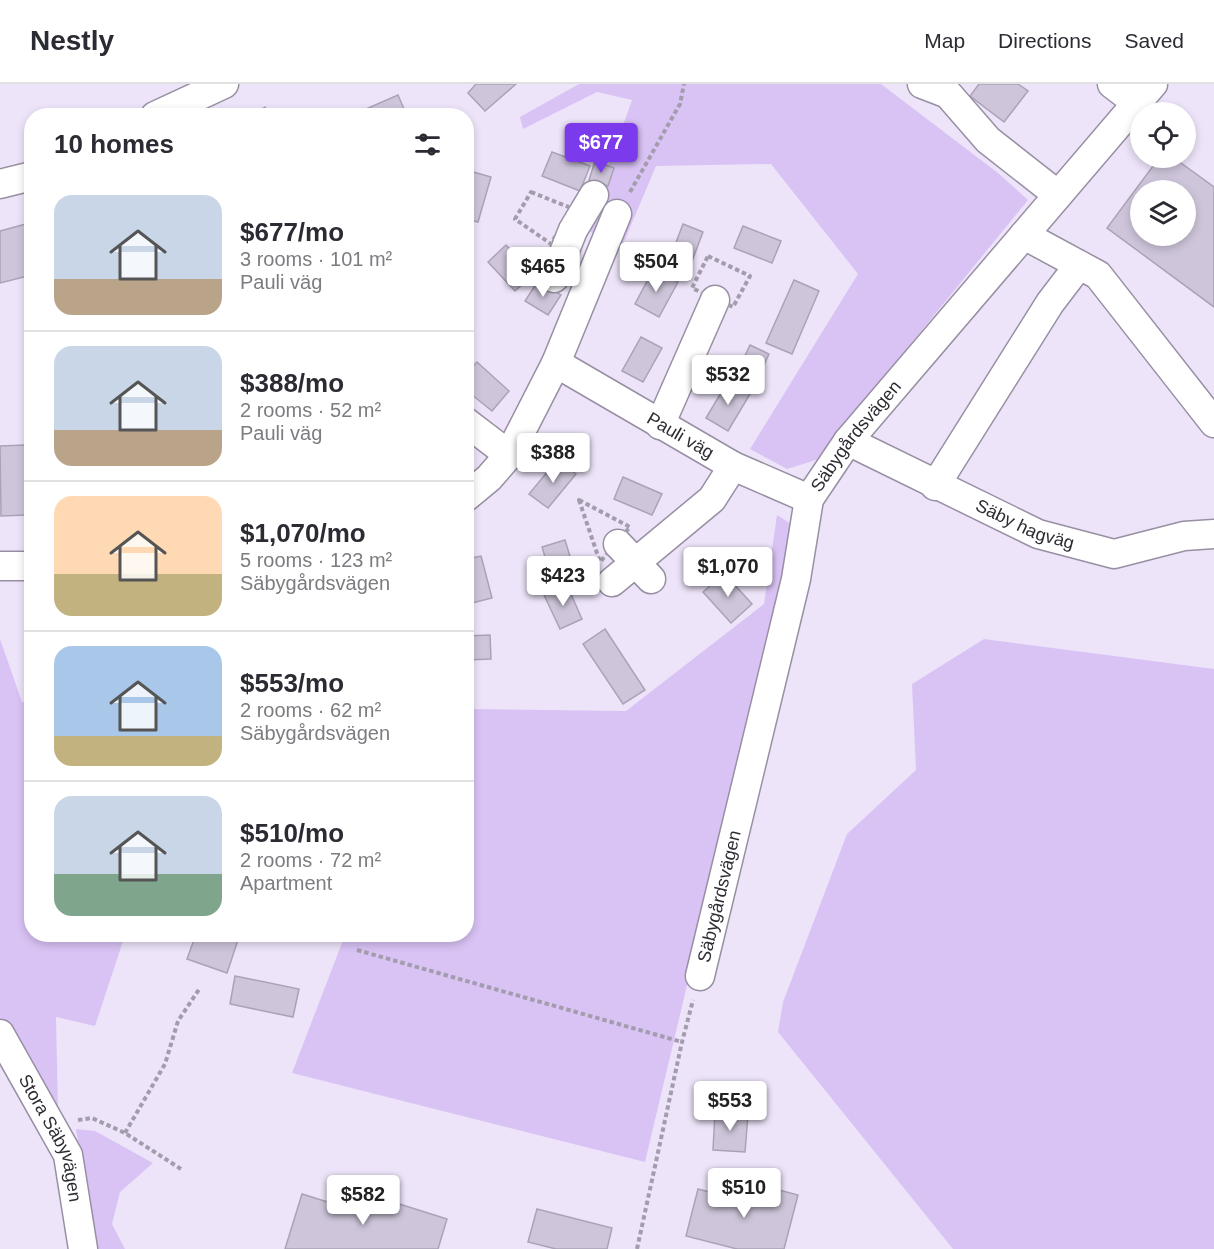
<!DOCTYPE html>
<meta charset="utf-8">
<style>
body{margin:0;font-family:Helvetica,sans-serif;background:#f7f7f7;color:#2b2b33;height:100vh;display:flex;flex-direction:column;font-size:22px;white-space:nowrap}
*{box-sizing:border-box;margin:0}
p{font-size:20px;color:#7c7c81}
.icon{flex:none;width:33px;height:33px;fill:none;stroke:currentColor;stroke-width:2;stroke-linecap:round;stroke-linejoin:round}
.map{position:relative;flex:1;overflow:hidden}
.sheet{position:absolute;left:24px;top:24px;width:450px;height:834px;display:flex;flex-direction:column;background:#fff;border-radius:24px;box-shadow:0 3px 9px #0003}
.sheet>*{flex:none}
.tools{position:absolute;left:1130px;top:18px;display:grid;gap:12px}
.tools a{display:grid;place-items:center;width:66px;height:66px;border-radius:50%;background:#fff;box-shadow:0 3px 9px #0003;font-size:30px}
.price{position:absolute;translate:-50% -51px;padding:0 14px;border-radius:6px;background:#fff;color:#222;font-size:20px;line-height:39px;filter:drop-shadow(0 2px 3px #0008)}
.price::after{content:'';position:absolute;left:50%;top:36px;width:18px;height:14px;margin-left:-9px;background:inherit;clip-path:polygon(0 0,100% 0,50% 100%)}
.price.current{background:#7c3aed;color:#fff}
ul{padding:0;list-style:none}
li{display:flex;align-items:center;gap:18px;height:150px;padding:0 30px}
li+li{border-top:2px solid #e1e1e2}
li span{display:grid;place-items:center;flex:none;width:168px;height:120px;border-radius:18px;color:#555}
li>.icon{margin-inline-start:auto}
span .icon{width:72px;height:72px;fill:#fffc;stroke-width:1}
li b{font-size:26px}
h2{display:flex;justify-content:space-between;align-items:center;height:72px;padding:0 30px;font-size:26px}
header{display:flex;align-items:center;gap:36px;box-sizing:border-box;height:84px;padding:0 30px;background:#fff;border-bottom:2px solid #e1e1e2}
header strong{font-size:28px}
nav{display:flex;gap:33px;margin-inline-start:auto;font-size:21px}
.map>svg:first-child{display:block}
.green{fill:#d9c3f5}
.building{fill:#cec5da;stroke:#aba2b6;stroke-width:1.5;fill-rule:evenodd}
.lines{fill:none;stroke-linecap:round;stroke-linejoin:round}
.minor-casing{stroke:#988fa3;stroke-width:31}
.path{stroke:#a39cac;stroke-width:4;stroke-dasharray:4.5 3;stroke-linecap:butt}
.minor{stroke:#fff;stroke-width:28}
.labels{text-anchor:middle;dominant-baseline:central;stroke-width:4.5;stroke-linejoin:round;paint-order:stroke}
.street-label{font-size:18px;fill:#2f2b33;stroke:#fff}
</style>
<header>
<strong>Nestly</strong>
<nav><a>Map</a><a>Directions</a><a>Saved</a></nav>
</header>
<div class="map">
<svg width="1214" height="1165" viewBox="0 0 1214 1165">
<rect width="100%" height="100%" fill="#ede4f9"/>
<g class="green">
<path d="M579,0H881L998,89L1028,116L816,376L787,385L750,365L858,190L771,80L656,82L621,165L586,145L632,16L597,8L523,45L520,33Z"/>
<path d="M777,431L796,443L645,1078L292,989L345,851L466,850L467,625L626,627L764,520Z"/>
<path d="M0,555L22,618L31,619L32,850L125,851L95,942L56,933L58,1026L0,935Z"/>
<path d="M984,555L1214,585V1165H953L778,948L783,918L847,750L916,686L912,600Z"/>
<path d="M76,1045L95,1047L153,1079L120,1108L112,1140L125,1165H95Z"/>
</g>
<g class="building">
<path d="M476,0H516L485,27L468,9Z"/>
<path d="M979,0H1018L1028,7L1004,38L970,12Z"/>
<path d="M398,11L407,32H350Z"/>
<path d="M265,23L270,32H250Z"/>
<path d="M552,68L590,82L580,107L542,92Z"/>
<path d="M1159,74H1174L1214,103V223L1107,144ZM1140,106H1185V152H1140Z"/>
<path d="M595,77L614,84L608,102L589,96Z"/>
<path d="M470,87L491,93L478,138L466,135V98Z"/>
<path d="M26,140L32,162V191L0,199V147Z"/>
<path d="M683,140L703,148L689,185L669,177Z"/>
<path d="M743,142L781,157L772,179L734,164Z"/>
<path d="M506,161L533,191L515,207L488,178Z"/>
<path d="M654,184L678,198L659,233L635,220Z"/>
<path d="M794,196L819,207L792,270L766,259Z"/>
<path d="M538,197L561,211L548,231L525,217Z"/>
<path d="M641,253L662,264L643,298L622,287Z"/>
<path d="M750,261L769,270L756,298L737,289Z"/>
<path d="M477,278L509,307L492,327L466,306V290Z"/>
<path d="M728,297L750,310L728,347L706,334Z"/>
<path d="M25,361L27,431L1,432L0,362Z"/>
<path d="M558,375L576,390L548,424L529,410Z"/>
<path d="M623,393L662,410L652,431L614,415Z"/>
<path d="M565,456L576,492L553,499L542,463Z"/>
<path d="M481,472L492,514L468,520L466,475Z"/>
<path d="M724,489L752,520L731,539L703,508Z"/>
<path d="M567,501L582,535L560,545L544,511Z"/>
<path d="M605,545L645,606L623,620L583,560Z"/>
<path d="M490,551L491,575L466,576V552Z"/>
<path d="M196,850H240L227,889L187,875Z"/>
<path d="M235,892L299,905L293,933L230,920Z"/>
<path d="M715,1028L748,1031L745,1068L713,1066Z"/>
<path d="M756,1100L798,1111L784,1165H737L686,1152L698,1105L752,1119Z"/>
<path d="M355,1106L447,1135L438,1165H285L302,1110L350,1125Z"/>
<path d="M537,1125L612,1144L607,1165H556L528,1158Z"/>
</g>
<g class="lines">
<defs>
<g id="minor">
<path d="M922,0L948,10L988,56L1058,111"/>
<path d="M1112,0L1137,19"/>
<path d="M155,32L224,0"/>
<path d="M0,100L32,92"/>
<path d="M1024,151L1098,191L1214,339"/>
<path d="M554,194L573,146L594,111"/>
<path id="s1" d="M556,279L733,382L809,415"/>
<path d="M466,338L509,371"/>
<path d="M660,341L715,216"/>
<path id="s2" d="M848,357L1038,450L1114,470L1184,452L1214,450"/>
<path d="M935,402L1050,219L1079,181"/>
<path d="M466,413L489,394L509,371L556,279L617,130"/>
<path d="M618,460L651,495"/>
<path d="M0,482H32"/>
<path d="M612,498L712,415L733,382"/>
<path id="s3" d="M700,892L796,495L809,415L848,357L1153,0"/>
<path id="s4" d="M0,950L68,1071L83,1165"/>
</g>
</defs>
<use href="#minor" class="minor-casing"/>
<g class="path">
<path d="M531,108L571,124L551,160L515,135Z"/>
<path d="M630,108L680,20L684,0"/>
<path d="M708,172L750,192L733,223L692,204Z"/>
<path d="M579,416L630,443L600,478Z"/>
<path d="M357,866L682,958"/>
<path d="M78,1036L92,1034L125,1049L181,1085"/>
<path d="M125,1049L165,980L178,937L200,904"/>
<path d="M637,1165L682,958L693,916"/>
</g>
<use href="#minor" class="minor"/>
</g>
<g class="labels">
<g class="street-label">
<text stroke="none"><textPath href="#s1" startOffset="144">Pauli väg</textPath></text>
<text stroke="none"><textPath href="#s3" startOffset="568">Säbygårdsvägen</textPath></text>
<text stroke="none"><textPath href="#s2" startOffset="196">Säby hagväg</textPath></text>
<text stroke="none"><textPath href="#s3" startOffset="82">Säbygårdsvägen</textPath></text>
<text stroke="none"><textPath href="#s4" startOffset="117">Stora Säbyvägen</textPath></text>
</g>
</g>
</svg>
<div class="tools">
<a><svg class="icon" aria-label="locate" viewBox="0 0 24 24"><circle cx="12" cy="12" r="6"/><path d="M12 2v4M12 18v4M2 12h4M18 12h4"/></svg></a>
<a><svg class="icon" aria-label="layers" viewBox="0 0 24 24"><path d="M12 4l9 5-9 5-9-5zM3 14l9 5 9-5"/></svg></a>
</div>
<b class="price current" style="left:601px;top:90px">$677</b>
<b class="price" style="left:656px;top:209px">$504</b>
<b class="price" style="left:543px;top:214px">$465</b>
<b class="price" style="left:728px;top:322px">$532</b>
<b class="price" style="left:553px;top:400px">$388</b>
<b class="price" style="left:728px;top:514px">$1,070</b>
<b class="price" style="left:563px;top:523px">$423</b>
<b class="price" style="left:730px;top:1048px">$553</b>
<b class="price" style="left:744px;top:1135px">$510</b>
<b class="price" style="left:363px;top:1142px">$582</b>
<section class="sheet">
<h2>10 homes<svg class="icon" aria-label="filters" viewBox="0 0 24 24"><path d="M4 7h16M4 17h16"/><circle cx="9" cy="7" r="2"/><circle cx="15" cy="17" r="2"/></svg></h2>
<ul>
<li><span style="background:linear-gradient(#c9d6e8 70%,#b9a48a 0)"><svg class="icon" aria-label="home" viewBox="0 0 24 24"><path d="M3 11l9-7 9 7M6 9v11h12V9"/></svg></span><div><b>$677/mo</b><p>3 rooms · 101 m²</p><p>Pauli väg</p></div></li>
<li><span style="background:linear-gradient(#c9d6e8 70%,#b9a48a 0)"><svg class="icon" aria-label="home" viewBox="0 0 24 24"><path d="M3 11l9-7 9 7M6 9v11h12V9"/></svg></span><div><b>$388/mo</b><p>2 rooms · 52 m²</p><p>Pauli väg</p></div></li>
<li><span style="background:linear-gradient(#ffd9b3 65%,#c2b280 0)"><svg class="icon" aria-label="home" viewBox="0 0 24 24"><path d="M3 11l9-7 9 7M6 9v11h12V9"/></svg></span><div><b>$1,070/mo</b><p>5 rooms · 123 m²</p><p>Säbygårdsvägen</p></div></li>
<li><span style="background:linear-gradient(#a9c7e8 75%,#c2b280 0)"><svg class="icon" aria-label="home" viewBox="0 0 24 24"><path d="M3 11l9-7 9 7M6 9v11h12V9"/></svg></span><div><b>$553/mo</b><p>2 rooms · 62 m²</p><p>Säbygårdsvägen</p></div></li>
<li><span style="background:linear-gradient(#c9d6e8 65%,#7fa58c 0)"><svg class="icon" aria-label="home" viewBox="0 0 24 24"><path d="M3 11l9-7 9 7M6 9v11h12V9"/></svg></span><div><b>$510/mo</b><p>2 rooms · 72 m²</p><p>Apartment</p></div></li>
</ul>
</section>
</div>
